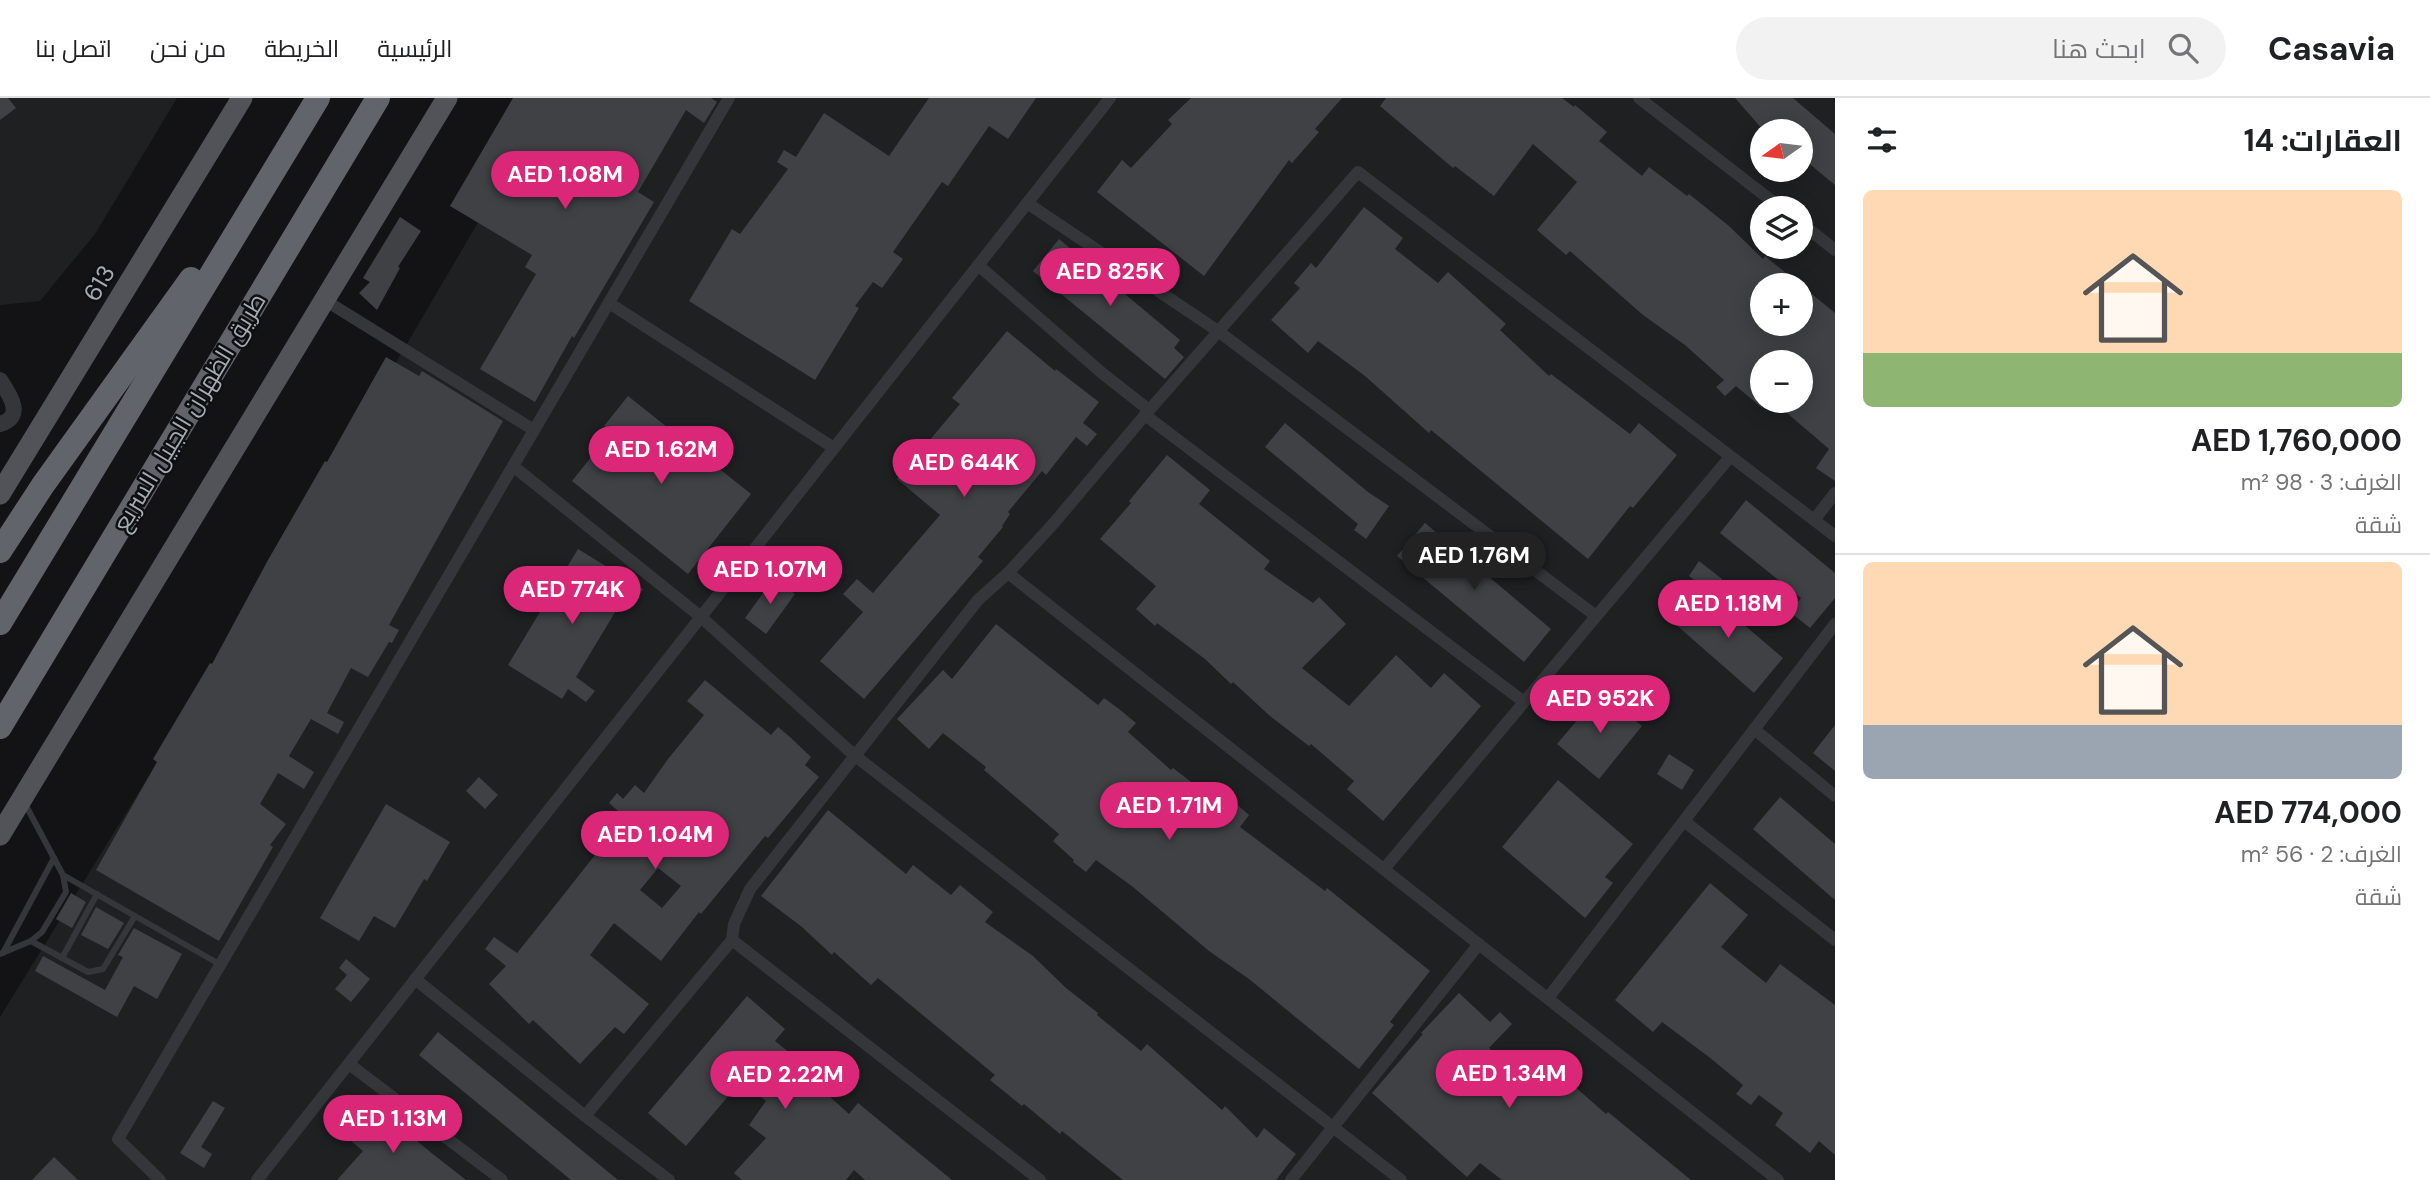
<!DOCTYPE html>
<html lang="ar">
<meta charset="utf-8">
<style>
body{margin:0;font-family:"DM Sans",Cairo,sans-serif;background:#f2f2f2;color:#202124;direction:rtl;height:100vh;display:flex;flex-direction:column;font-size:26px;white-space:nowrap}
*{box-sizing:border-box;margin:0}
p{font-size:23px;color:#757577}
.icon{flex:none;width:38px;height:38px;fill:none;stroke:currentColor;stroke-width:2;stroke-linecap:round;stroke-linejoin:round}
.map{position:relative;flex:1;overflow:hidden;direction:ltr}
.side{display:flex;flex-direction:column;background:#fff;width:595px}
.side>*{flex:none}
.needle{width:46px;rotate:256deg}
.fabs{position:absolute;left:1750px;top:21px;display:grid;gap:14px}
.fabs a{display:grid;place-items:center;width:63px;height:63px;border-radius:50%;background:#fff;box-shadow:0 4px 18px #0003;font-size:35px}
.price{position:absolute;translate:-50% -60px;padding:0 16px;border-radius:24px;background:#db2777;color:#fff;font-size:23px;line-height:46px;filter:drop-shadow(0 2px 4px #0008)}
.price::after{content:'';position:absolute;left:50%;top:42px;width:21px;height:16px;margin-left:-10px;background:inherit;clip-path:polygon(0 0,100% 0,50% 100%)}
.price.selected{background:#222;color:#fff}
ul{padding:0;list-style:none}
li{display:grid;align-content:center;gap:14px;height:371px;padding:0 28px}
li+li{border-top:2px solid #e0e0e0}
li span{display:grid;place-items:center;height:217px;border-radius:10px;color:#555}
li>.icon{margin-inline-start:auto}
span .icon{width:126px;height:126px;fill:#fffc;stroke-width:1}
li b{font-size:30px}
h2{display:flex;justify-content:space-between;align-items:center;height:84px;padding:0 28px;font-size:30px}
header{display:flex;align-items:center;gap:42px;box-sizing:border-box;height:98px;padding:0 35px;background:#fff;border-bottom:2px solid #e0e0e0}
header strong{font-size:33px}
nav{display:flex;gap:38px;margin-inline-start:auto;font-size:24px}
.search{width:490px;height:63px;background:#f2f2f2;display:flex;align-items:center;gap:18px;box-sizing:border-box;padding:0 24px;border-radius:38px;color:#757577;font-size:26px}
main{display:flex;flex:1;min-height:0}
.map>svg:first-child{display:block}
.built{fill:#1f2022;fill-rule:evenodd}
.building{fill:#3f4145;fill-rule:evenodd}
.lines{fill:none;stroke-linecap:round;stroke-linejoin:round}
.service{stroke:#34363a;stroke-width:6}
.minor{stroke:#34363a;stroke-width:12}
.tertiary{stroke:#34363a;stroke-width:16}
.primary{stroke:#515359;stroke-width:21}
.motorway{stroke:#61646b;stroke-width:24}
.labels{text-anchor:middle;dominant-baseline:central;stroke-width:5;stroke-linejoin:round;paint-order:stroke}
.street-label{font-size:24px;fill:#a5abb5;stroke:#0e0f10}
</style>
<header>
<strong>Casavia</strong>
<div class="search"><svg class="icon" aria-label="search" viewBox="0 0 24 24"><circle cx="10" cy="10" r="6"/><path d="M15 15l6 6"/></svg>ابحث هنا</div>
<nav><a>الرئيسية</a><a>الخريطة</a><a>من نحن</a><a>اتصل بنا</a></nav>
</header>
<main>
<section class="side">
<h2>العقارات: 14<svg class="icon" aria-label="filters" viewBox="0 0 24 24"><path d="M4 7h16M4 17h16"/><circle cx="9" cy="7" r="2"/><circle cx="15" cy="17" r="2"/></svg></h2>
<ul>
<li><span style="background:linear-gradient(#ffd9b3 75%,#8fb573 0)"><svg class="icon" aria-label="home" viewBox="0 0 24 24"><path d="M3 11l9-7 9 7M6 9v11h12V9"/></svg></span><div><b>AED 1,760,000</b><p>الغرف: 3 · 98 m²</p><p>شقة</p></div></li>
<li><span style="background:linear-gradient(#ffd9b3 75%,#9aa5b1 0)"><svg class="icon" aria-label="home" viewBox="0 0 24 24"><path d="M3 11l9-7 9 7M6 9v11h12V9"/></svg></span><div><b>AED 774,000</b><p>الغرف: 2 · 56 m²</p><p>شقة</p></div></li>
</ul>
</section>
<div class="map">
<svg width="1835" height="1082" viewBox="0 0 1835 1082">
<rect width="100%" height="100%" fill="#131315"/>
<g class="built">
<path d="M0,0H177L95,136L40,203L0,207Z"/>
<path d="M551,0H1835V1082H0V919L239,532ZM1762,33H1801V72H1762ZM1762,110H1801V149H1762ZM1762,187H1801V226H1762ZM1762,264H1801V303H1762Z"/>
</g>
<g class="building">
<path d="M0,0H8L16,10L0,22Z"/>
<path d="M513,0H711L717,4L704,25L686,12L638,94L654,104L574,240L572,238L535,304L480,271L536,176L525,169L532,157L450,108Z"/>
<path d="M929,0H1036L1008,41L989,28L948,88L942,84L893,154L903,161L882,190L873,184L855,208L859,210L815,282L689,203L732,131L740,136L788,71L777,64L784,52L796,59L824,15L889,58Z"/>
<path d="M1191,0H1342L1315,31L1319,34L1292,65L1289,62L1204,178L1097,94L1122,62L1131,70L1172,26L1168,22Z"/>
<path d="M1386,0H1562L1574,9L1575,7L1607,34L1599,43L1642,78L1649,69L1687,98L1689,96L1729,128L1763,161L1765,158L1835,215V383L1816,370L1829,351L1773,303H1801V264H1762V310L1736,288L1725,298L1716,289L1724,282L1685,247L1643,217L1570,153L1566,157L1537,132L1577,84L1533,46L1494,98L1455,68L1453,70L1380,8ZM1762,187H1801V226H1762Z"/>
<path d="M1735,0H1793L1835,36V87L1801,59V33H1764Z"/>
<path d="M1364,109L1403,140L1395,151L1438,185L1448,174L1506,226L1500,232L1549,278L1551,276L1630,336L1639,325L1677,357L1633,410L1630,408L1588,461L1431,332L1429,335L1365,278L1318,243L1308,255L1271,222L1300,190L1294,185L1311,165L1316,170Z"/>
<path d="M400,119L421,133L398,169L400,170L377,212L359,195L370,184L363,180Z"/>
<path d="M1059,141L1180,242L1174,250L1184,259L1165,281L1033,173Z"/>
<path d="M1007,233L1055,273L1056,271L1099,304L1083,325L1097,336L1087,348L1076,339L1046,377L1042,373L1008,414L1010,416L1002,428L1003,429L978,459L983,463L864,601L820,563L863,514L843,496L857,481L873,495L940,417L897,381L960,306L952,300Z"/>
<path d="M386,259L419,278L422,273L503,323L389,527L399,532L392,545L389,544L368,579L351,570L327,615L344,624L338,636L311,621L289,658L314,674L304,691L278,675L260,706L286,726L270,747L273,749L219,843L96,772L157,664L153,661L210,565L212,566L268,462L325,363L327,364Z"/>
<path d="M628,298L751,396L688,476L572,383L611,334L604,328Z"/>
<path d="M1285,325L1368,394L1389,408L1366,441L1354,432L1358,426L1265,349Z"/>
<path d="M1167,357L1210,392L1199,406L1270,463L1264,471L1313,505L1319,499L1346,526L1302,570L1349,608L1396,557L1431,590L1444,575L1481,608L1383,723L1347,691L1354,683L1311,646L1309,648L1270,618L1233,584L1231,586L1205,561L1157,525L1155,528L1136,511L1156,488L1100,441L1131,405L1129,403Z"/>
<path d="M1746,402L1835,475V500L1810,530L1790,514L1801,500L1720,435Z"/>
<path d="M1425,425L1551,531L1524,564L1397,458Z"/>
<path d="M578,451L643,491L633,508L623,501L576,579L595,593L586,604L568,591L562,601L508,567Z"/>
<path d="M1699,463L1722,481L1711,495L1689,478Z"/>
<path d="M774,480L795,496L766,536L745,520Z"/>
<path d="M1701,490L1783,560L1754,595L1673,524Z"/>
<path d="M996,526L1098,607L1104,600L1119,611L1136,625L1128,634L1171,672L1173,670L1212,700L1219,691L1249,717L1240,729L1325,793L1327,790L1430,873L1390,924L1394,927L1359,971L1249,881L1209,853L1133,789L1096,762L1086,774L1073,764L1074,762L1053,743L1059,736L984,672L986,669L943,635L929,651L897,621L943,572L952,581Z"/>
<path d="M705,582L771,637L778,629L790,639L811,659L805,667L819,679L768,740L765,738L701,816L699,814L661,863L614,825L590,857L649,906L624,936L615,929L580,966L533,922L529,926L489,886L506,868L485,851L494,839L517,855L546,819L625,719L609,705L617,695L623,701L635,687L644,695L668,661L704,617L687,603ZM658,770L681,788L662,810L640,792Z"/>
<path d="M1601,594L1642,628L1599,681L1557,646Z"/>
<path d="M1835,627V673L1813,655Z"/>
<path d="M1669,656L1694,672L1682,692L1657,676Z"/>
<path d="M479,679L498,697L485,711L466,693Z"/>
<path d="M1558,682L1633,746L1605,779L1613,785L1585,820L1502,749Z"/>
<path d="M1780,699L1835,746V802L1753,731Z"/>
<path d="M386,706L450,744L427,783L424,781L395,830L374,818L359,843L320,820Z"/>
<path d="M828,712L906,776L913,767L951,797L960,787L993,814L985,824L1033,858L1066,890L1098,915L1097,917L1141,953L1147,946L1222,1012L1225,1008L1257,1040L1264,1030L1296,1056L1276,1082H1123L1062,1033L1060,1036L1024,1006L1022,1008L990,982L995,977L878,880L871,887L834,854L832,857L802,829L761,798Z"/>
<path d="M1710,785L1748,817L1721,849L1766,885L1780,866L1835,907V1057L1819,1043L1810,1055L1775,1027L1783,1015L1759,997L1751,1007L1736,996L1743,987L1709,959L1662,924L1653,934L1615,902Z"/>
<path d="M71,795L86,804L72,830L56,821Z"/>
<path d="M96,809L124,825L108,851L81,837Z"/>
<path d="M134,830L182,856L157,901L134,888L117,919L35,873L43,858L105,892L123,859L118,857Z"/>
<path d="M346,861L370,881L351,904L335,891L347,877L339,870Z"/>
<path d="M1459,895L1490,924L1500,914L1512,926L1489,950L1517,973L1534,953L1606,1016L1608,1014L1691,1082H1502L1480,1065L1467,1079L1372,995L1423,936L1421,935Z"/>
<path d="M747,898L785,931L775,943L810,971L806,977L849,1016L858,1005L952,1082H865L854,1072L846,1082H742L734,1075L766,1040L749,1027L766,1003L741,983L686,1048L648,1015Z"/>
<path d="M438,934L618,1082H571L419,957Z"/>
<path d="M213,1003L225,1010L201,1049L212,1056L204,1070L180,1055Z"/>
<path d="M377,1009L429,1053L466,1082H337L363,1053L349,1041Z"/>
<path d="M54,1059L78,1082H32Z"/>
</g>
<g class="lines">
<g class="service">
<path d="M63,777L221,867"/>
<path d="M31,843L88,874L103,871L135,818"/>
<path d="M3,855L54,760"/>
<path d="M0,856L31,843L42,834L66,794L63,777L24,704"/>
<path d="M62,860L97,796"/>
</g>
<g class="minor">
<path d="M1639,0L1781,110"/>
<path d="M1027,105L1218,233L1596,518"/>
<path d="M1801,125L1835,152"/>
<path d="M978,167L1102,275L1149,312"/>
<path d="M323,201L534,332"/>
<path d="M609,205L834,350"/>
<path d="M1145,317L1524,604"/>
<path d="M513,368L701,519L854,657L1401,1082"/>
<path d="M1814,422L1835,395"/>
<path d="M1754,631L1835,698"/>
<path d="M1684,723L1835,842"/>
<path d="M1384,771L1730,359"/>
<path d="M732,842L734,826L750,791L978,502L1008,475"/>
<path d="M415,881L585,1018L669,1082"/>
<path d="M1548,900L1835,526"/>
<path d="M349,966L502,1082"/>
<path d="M585,1018L732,842L1040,1082"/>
<path d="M160,1082L118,1041L729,0"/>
<path d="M257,1082L1110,0"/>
<path d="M1291,1082L1479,846"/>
<path d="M1778,1082L1008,475L1054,425L1145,317L1358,74L1835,438"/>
</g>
<path class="tertiary" d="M0,282C10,297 25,319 0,326"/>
<g class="primary">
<path d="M0,396L242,0"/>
<path d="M0,737L447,0"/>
</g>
<g class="motorway">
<path d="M0,453L43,387L191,181"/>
<path d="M0,525L318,0"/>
<path d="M0,629L378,0"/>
</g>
</g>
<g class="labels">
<g class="street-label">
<text transform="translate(99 185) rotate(-59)">613</text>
<text transform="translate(189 314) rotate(-59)">طريق الظهران الجبيل السريع</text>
</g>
</g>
</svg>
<div class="fabs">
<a><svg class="needle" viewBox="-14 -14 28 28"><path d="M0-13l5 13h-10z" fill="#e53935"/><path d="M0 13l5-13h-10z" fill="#757577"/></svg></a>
<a><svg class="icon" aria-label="layers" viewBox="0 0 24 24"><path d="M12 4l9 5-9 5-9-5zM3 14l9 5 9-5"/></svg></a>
<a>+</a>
<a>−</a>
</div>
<b class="price" style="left:565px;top:113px">AED 1.08M</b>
<b class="price" style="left:1110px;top:210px">AED 825K</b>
<b class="price" style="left:661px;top:388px">AED 1.62M</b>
<b class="price" style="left:964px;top:401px">AED 644K</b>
<b class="price selected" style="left:1474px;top:494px">AED 1.76M</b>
<b class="price" style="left:770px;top:508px">AED 1.07M</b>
<b class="price" style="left:572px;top:528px">AED 774K</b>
<b class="price" style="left:1728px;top:542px">AED 1.18M</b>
<b class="price" style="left:1600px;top:637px">AED 952K</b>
<b class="price" style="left:1169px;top:744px">AED 1.71M</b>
<b class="price" style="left:655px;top:773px">AED 1.04M</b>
<b class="price" style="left:1509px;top:1012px">AED 1.34M</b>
<b class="price" style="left:785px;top:1013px">AED 2.22M</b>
<b class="price" style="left:393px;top:1057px">AED 1.13M</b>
</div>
</main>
